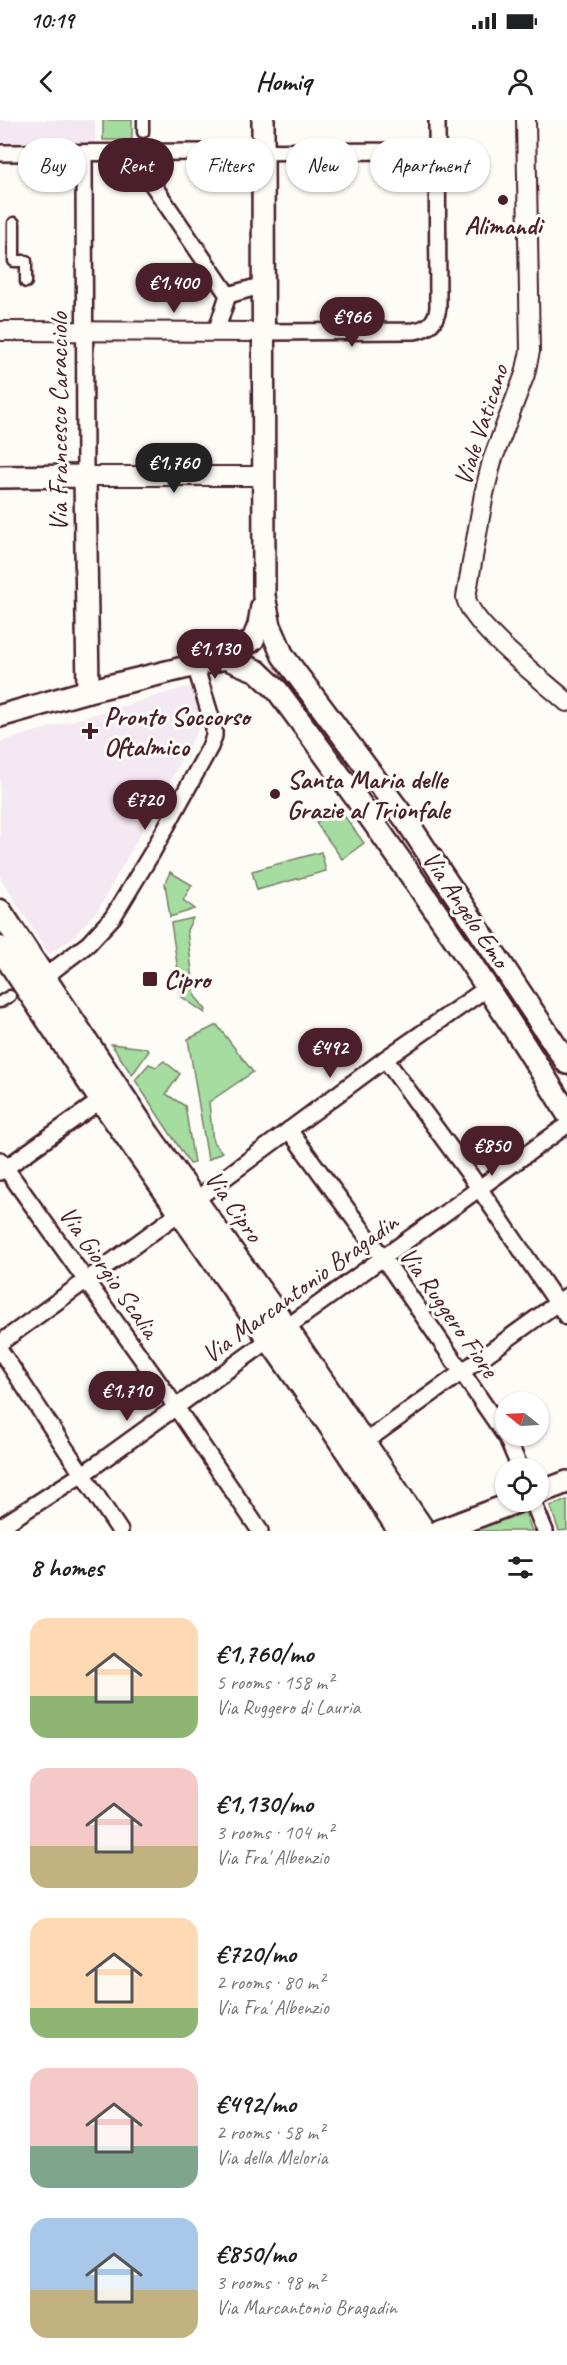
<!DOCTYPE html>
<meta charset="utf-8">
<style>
body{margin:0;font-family:Caveat,sans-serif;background:#f6f6f6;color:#202124;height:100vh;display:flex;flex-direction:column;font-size:22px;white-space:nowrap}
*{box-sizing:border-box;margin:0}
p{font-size:20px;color:#757577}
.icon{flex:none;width:33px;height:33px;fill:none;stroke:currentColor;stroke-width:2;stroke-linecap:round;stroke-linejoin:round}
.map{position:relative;height:1411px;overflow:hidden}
.details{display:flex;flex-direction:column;background:#fff;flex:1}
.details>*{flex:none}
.guide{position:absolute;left:18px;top:18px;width:531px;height:54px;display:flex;gap:12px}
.needle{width:39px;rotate:288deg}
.tools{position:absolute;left:495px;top:1272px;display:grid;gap:12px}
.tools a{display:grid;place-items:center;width:54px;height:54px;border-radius:50%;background:#fff;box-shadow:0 2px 4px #0004;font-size:30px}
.price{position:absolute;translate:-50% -51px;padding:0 14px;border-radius:21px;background:#4a1f2b;color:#fff;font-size:20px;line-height:39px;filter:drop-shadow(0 2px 3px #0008)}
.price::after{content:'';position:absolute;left:50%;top:36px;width:18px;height:14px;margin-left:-9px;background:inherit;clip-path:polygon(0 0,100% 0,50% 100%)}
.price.on{background:#222;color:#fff}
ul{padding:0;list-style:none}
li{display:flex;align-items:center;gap:18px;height:150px;padding:0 30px}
li span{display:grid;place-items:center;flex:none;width:168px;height:120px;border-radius:18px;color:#555}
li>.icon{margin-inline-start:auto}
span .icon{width:72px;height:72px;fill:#fffc;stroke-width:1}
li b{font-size:26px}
h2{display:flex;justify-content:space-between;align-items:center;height:72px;padding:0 30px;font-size:26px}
.pill{padding:0 21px;border-radius:27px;background:#fff;box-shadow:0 2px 4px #0004;font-size:21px;line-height:54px}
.pill.on{background:#4a1f2b;color:#fff}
.status{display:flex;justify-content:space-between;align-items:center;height:42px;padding:0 30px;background:#fff;direction:ltr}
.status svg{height:16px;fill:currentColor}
header{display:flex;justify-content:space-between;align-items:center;height:78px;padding:0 30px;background:#fff;font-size:27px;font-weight:600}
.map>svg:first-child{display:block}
.built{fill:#f4e8f2}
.green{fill:#a5dca0;stroke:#787e66;stroke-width:1.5}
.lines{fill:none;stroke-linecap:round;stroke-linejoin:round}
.pedestrian-casing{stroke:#4a1f2b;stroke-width:15}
.minor-casing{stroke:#4a1f2b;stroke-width:20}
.tertiary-casing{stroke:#4a1f2b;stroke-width:22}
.secondary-casing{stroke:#4a1f2b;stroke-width:26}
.primary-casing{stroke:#4a1f2b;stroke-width:27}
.pedestrian{stroke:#fdfcf7;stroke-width:10}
.minor{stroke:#fdfcf7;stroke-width:15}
.tertiary{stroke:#fdfcf7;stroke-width:18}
.secondary{stroke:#fdfcf7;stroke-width:21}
.primary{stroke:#fdfcf7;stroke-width:22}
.poi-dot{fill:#4a1f2b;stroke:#fdfcf7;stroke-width:2}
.labels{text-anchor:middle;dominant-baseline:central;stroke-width:6;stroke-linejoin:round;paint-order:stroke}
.poi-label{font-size:26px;font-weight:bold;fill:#4a1f2b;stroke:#fdfcf7;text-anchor:start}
.street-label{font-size:26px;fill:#4a1f2b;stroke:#fdfcf7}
</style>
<div class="status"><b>10:19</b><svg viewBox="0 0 49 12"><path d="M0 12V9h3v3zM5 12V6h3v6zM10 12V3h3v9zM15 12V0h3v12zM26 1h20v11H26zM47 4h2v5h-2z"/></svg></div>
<header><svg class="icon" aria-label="back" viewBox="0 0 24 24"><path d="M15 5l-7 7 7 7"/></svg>Homiq<svg class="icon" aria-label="person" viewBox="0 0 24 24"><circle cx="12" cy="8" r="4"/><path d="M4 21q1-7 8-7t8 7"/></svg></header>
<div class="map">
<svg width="567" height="1411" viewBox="0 0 567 1411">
<rect width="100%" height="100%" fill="#fdfcf7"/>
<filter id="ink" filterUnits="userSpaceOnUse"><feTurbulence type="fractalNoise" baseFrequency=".0167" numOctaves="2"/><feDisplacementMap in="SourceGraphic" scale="12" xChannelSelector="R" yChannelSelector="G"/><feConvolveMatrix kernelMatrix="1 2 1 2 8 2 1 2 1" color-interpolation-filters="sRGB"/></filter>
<g filter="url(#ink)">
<g class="built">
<path d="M0,0H95V23L0,22Z"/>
<path d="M190,566L202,603L98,790L70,820L49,834L0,757V622Z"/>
</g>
<g class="green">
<rect x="103" y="0" width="29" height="20"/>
<path d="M338,687L364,723L342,739L316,703Z"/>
<path d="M321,732L326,751L257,770L252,751Z"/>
<path d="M170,752L192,765L183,780L195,789L170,797L165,763Z"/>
<path d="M193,798L187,810L195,876L206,890L205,893L182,877L171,803Z"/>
<path d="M217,905L253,952L209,982L213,1022L222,1032L208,1040L188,919Z"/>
<path d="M111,924L145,928L149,931L132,955Z"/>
<path d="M164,941L180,954L166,974L185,986L194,1043L190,1044L135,960L149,944L156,947Z"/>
<path d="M567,1380V1410L559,1411L550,1386Z"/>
<path d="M525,1392L532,1411H474Z"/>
</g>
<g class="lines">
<defs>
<g id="pedestrian">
<path d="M143,12V0"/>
<path d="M14,103V141H26V162"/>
<path d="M0,882L10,876"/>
</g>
<g id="minor">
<path d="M0,33L437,31"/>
<path d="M84,33L85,356"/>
<path d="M138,34L140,46L228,175"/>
<path d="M228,175L264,165"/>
<path d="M216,212L228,175"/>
<path d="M264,212L414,211C428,209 436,202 438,188L437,0"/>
<path d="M43,858L88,824L113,797L153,731L210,627L214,616V607L195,545"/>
<path d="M385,939L470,1055L567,1197"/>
<path d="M289,1010L393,1152L507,1318L520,1348"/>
<path d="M0,1040L167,1274L260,1411"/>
<path d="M0,1052L101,980"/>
<path d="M195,1080L385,939L487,868"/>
<path d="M0,1223L179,1093"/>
<path d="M0,1230L120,1411"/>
<path d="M365,1322L567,1176"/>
<path d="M533,1382L545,1411"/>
<path d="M0,1407L93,1347L567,1005"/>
</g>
<g id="tertiary">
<path d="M526,0L530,231L525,254L492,341L484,374L466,477C469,504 545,562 567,582"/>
<path d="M0,211L264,212"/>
<path d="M85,356H263"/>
</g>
<g id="secondary">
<path d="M263,0L264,476L270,506L283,536L406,700L567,943"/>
<path d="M0,357L85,356L88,571"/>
<path d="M225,538L257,551L277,570C379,707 478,847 567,993"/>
<path d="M0,596L88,571L225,538L253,520L259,505L262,486"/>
<path d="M538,1373L567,1362"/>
<path d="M439,1411L516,1382"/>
</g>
<g id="primary">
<path d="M0,791L148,1014L278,1196L424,1411"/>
<path d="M0,828L101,980L333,1310L400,1411"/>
</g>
</defs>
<use href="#pedestrian" class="pedestrian-casing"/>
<use href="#minor" class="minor-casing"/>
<use href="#tertiary" class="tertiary-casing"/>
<use href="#secondary" class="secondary-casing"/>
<use href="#primary" class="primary-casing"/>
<use href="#pedestrian" class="pedestrian"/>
<use href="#minor" class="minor"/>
<use href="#tertiary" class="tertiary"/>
<use href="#secondary" class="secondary"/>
<use href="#primary" class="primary"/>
</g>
</g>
<g class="poi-dot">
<circle cx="503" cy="80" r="6"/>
<path d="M87 602h6v6h6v6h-6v6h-6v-6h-6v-6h6z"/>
<circle cx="275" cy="674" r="6"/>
<rect x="142" y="851" width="16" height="16" rx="3"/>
</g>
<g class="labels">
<g class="poi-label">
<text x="503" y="105" text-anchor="middle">Alimandi</text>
<text x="104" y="596">Pronto Soccorso<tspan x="104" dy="30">Oftalmico</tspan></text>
<text x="287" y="659">Santa Maria delle<tspan x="287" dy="30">Grazie al Trionfale</tspan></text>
<text x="164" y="859">Cipro</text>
</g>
<g class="street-label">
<text transform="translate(58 302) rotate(-90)">Via Francesco Caracciolo</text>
<text transform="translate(481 305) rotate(-72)">Viale Vaticano</text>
<text transform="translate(466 789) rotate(56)">Via Angelo Emo</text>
<text transform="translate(234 1086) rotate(55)">Via Cipro</text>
<text transform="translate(109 1152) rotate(55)">Via Giorgio Scalia</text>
<text transform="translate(300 1168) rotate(-36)">Via Marcantonio Bragadin</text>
<text transform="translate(449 1192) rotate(55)">Via Ruggero Fiore</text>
</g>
</g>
</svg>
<div class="tools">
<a><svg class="needle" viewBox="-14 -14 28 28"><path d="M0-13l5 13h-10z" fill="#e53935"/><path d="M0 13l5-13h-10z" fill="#757577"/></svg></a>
<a><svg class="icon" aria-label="locate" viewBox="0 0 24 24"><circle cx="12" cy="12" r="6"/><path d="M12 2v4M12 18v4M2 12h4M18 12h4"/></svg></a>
</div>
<b class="price" style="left:174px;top:194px">€1,400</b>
<b class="price" style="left:352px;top:228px">€966</b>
<b class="price on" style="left:174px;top:374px">€1,760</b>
<b class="price" style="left:215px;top:560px">€1,130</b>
<b class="price" style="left:145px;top:711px">€720</b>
<b class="price" style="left:330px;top:959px">€492</b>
<b class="price" style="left:492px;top:1057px">€850</b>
<b class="price" style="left:127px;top:1302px">€1,710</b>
<div class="guide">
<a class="pill">Buy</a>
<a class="pill on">Rent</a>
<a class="pill">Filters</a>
<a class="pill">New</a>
<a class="pill">Apartment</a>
</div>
</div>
<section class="details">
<h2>8 homes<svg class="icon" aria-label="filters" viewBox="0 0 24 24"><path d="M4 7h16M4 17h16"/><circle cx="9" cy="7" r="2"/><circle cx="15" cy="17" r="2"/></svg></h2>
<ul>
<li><span style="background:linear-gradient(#ffd9b3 65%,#8fb573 0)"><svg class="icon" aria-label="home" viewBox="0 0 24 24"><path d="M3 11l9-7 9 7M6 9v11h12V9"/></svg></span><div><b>€1,760/mo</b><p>5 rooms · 158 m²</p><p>Via Ruggero di Lauria</p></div></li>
<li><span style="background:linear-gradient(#f6c9c9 65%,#c2b280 0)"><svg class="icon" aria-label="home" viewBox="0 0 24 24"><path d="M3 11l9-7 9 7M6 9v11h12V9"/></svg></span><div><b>€1,130/mo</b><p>3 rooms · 104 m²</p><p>Via Fra' Albenzio</p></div></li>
<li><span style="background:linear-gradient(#ffd9b3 75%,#8fb573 0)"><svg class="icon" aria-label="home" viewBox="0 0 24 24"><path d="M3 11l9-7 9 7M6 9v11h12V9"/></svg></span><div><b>€720/mo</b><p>2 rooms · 80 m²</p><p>Via Fra' Albenzio</p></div></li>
<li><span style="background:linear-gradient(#f6c9c9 65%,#7fa58c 0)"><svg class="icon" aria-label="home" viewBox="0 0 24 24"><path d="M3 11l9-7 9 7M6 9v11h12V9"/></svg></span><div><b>€492/mo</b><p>2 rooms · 58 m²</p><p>Via della Meloria</p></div></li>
<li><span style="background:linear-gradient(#a9c7e8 60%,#c2b280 0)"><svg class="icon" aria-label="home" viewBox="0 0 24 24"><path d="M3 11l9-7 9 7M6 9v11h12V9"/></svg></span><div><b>€850/mo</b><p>3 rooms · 98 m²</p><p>Via Marcantonio Bragadin</p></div></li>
</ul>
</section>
